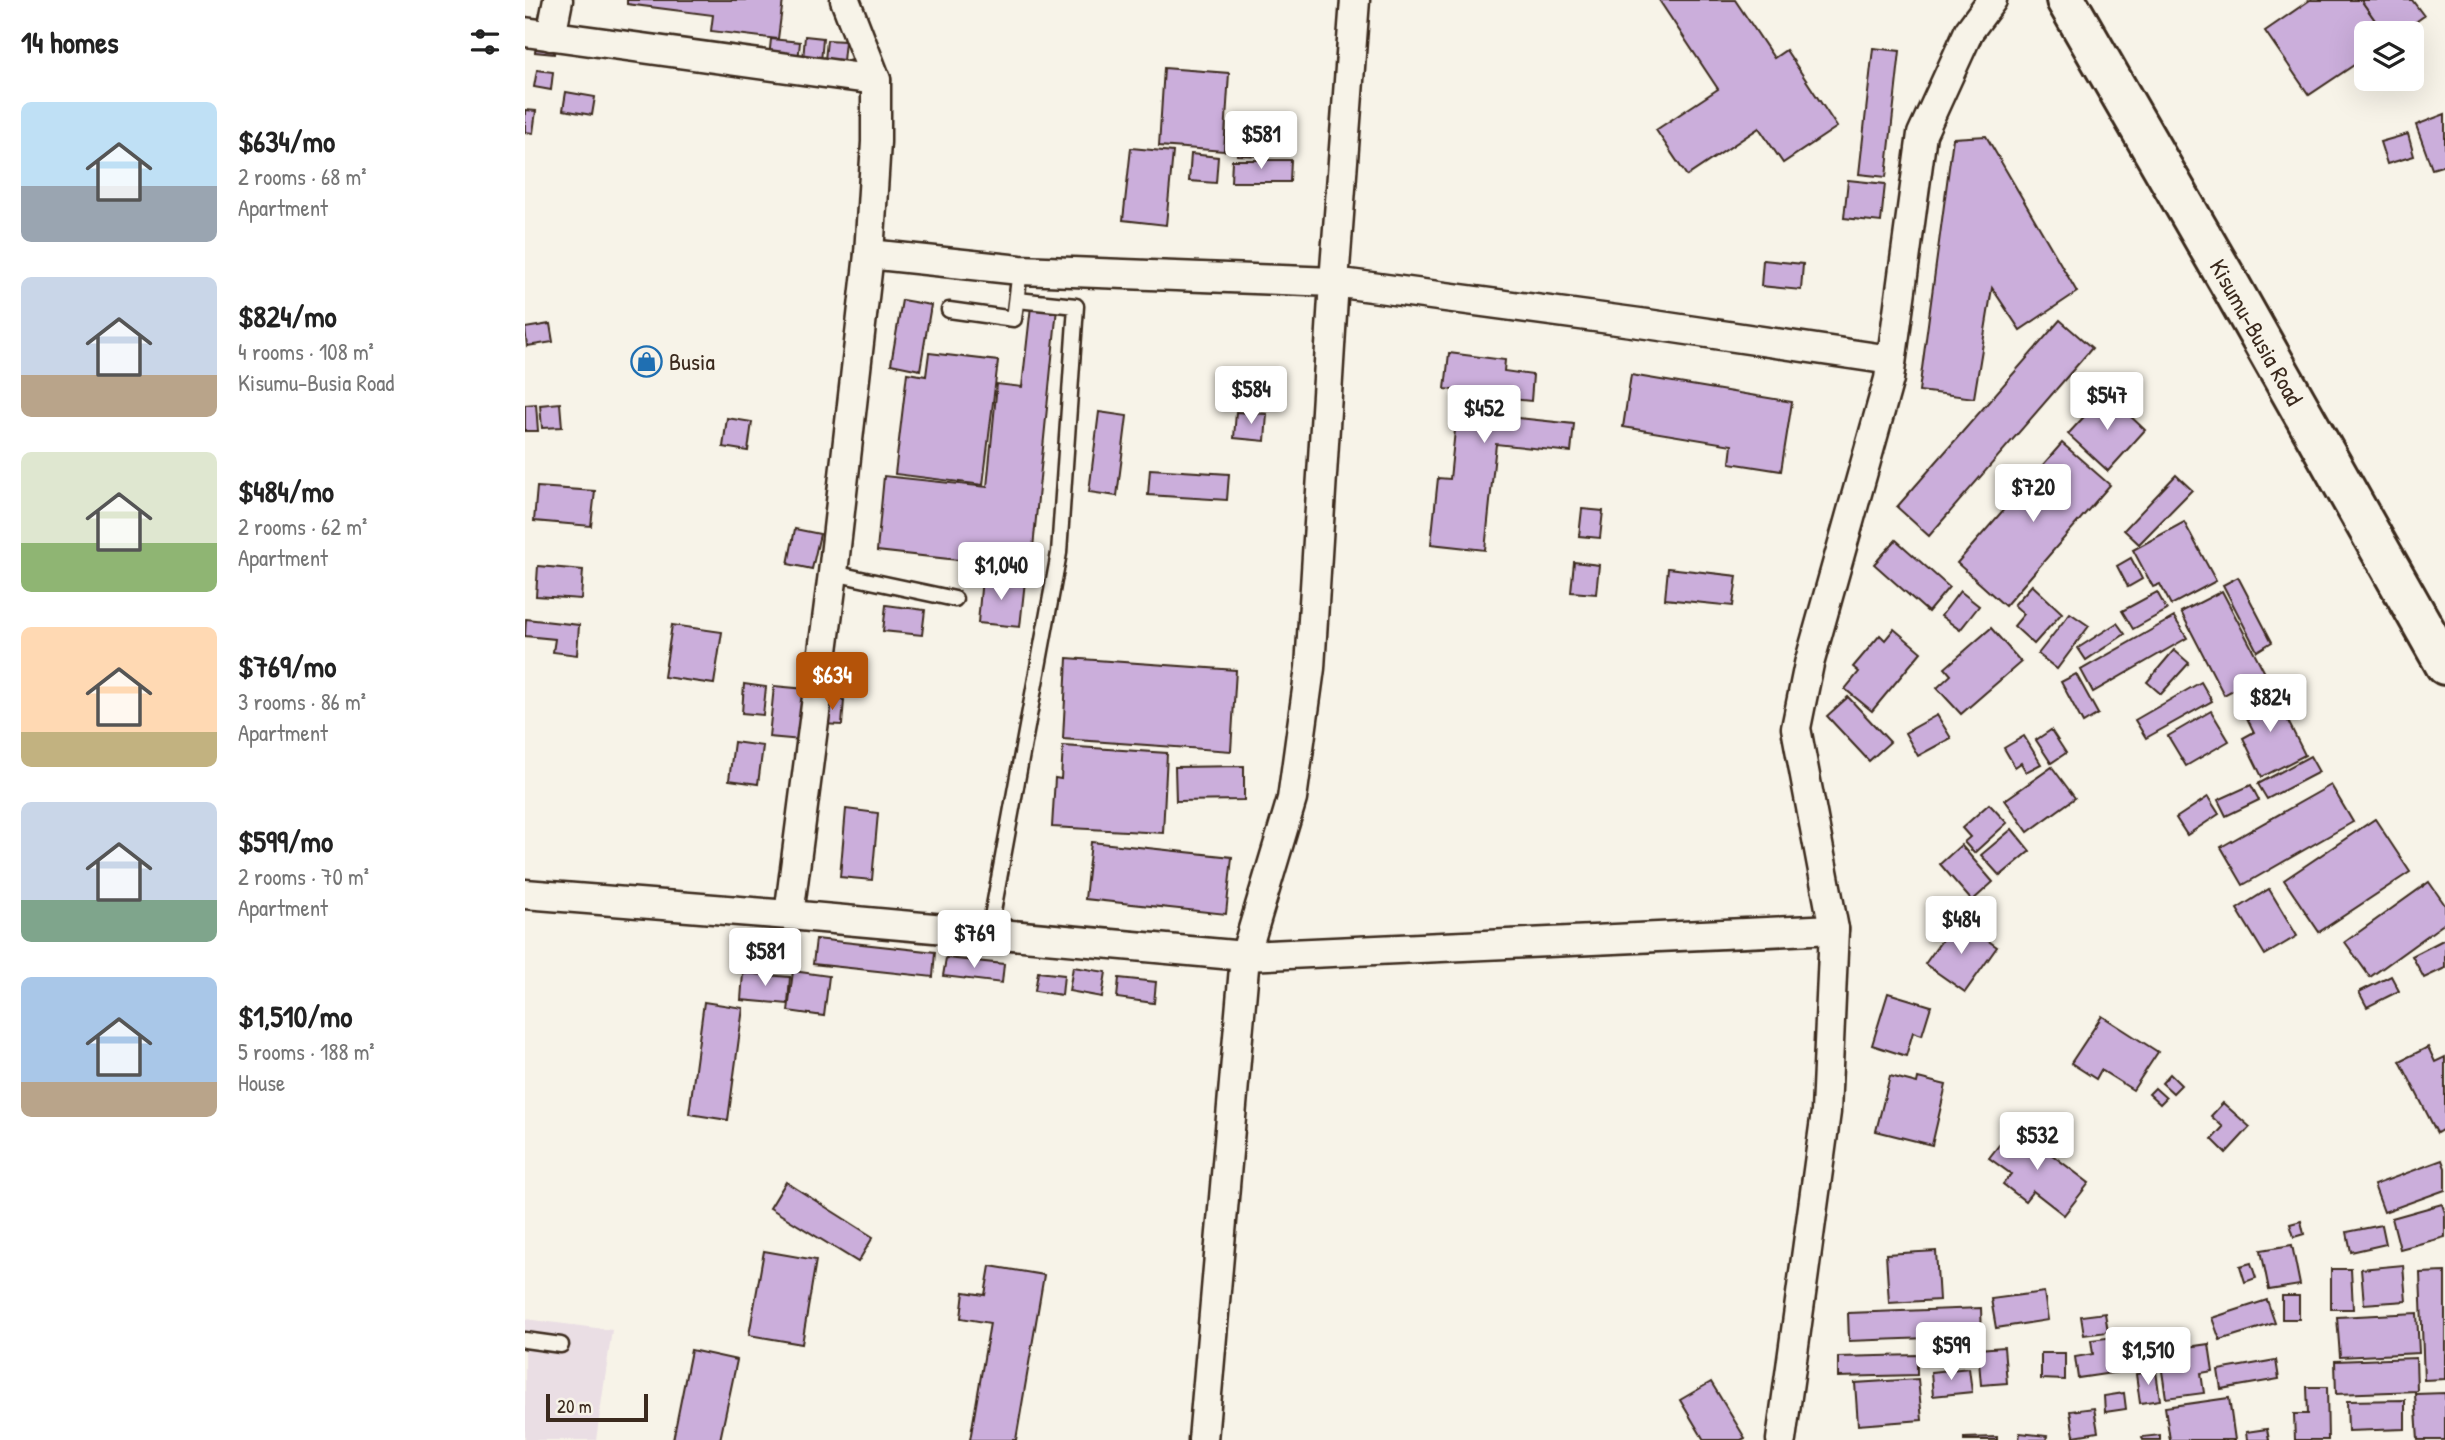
<!DOCTYPE html>
<meta charset="utf-8">
<style>
body{margin:0;font-family:"Patrick Hand",sans-serif;background:#f6f6f6;color:#222;height:100vh;display:flex;flex-direction:column;font-size:26px;white-space:nowrap}
*{box-sizing:border-box;margin:0}
p{font-size:23px;color:#767676}
.icon{flex:none;width:38px;height:38px;fill:none;stroke:currentColor;stroke-width:2;stroke-linecap:round;stroke-linejoin:round}
.map{position:relative;flex:1;overflow:hidden}
.panel{display:flex;flex-direction:column;background:#fff;width:525px}
.panel>*{flex:none}
.fabs{position:absolute;left:1829px;top:21px;display:grid;gap:14px}
.fabs a{display:grid;place-items:center;width:70px;height:70px;border-radius:10px;background:#fff;box-shadow:0 7px 28px #0002;font-size:35px}
.scale{position:absolute;left:21px;bottom:18px;width:102px;box-sizing:border-box;padding-left:7px;border:4px solid #3b2a1e;border-top:0;font-size:19px;line-height:24px;white-space:nowrap;color:#3b2a1e;-webkit-text-stroke:5px #f7f3e8;paint-order:stroke}
.price{position:absolute;translate:-50% -60px;padding:0 16px;border-radius:7px;background:#fff;color:#222;font-size:23px;line-height:46px;filter:drop-shadow(0 2px 4px #0008)}
.price::after{content:'';position:absolute;left:50%;top:42px;width:21px;height:16px;margin-left:-10px;background:inherit;clip-path:polygon(0 0,100% 0,50% 100%)}
.price.current{background:#b45309;color:#fff}
ul{padding:0;list-style:none}
li{display:flex;align-items:center;gap:21px;height:175px;padding:0 21px}
li span{display:grid;place-items:center;flex:none;width:196px;height:140px;border-radius:10px;color:#555}
li>.icon{margin-inline-start:auto}
span .icon{width:84px;height:84px;fill:#fffc;stroke-width:1}
li b{font-size:30px}
h2{display:flex;justify-content:space-between;align-items:center;height:84px;padding:0 21px;font-size:30px}
main{display:flex;flex:1;min-height:0}
.map>svg:first-child{display:block}
.built{fill:#eadee4}
.building{fill:#cbaedb;stroke:#3b2a1e;stroke-width:2}
.lines{fill:none;stroke-linecap:round;stroke-linejoin:round}
.service-casing{stroke:#3b2a1e;stroke-width:19}
.minor-casing{stroke:#3b2a1e;stroke-width:33}
.trunk-casing{stroke:#3b2a1e;stroke-width:44}
.service{stroke:#f7f3e8;stroke-width:14}
.minor{stroke:#f7f3e8;stroke-width:28}
.trunk{stroke:#f7f3e8;stroke-width:38}
.labels{text-anchor:middle;dominant-baseline:central;stroke-width:5;stroke-linejoin:round;paint-order:stroke}
.street-label{font-size:24px;fill:#3b2a1e;stroke:#f7f3e8}
.poi-label{font-size:24px;fill:#3b2a1e;stroke:#f7f3e8;text-anchor:start}
</style>
<main>
<section class="panel">
<h2>14 homes<svg class="icon" aria-label="filters" viewBox="0 0 24 24"><path d="M4 7h16M4 17h16"/><circle cx="9" cy="7" r="2"/><circle cx="15" cy="17" r="2"/></svg></h2>
<ul>
<li><span style="background:linear-gradient(#bfe0f5 60%,#9aa5b1 0)"><svg class="icon" aria-label="home" viewBox="0 0 24 24"><path d="M3 11l9-7 9 7M6 9v11h12V9"/></svg></span><div><b>$634/mo</b><p>2 rooms · 68 m²</p><p>Apartment</p></div></li>
<li><span style="background:linear-gradient(#c9d6e8 70%,#b9a48a 0)"><svg class="icon" aria-label="home" viewBox="0 0 24 24"><path d="M3 11l9-7 9 7M6 9v11h12V9"/></svg></span><div><b>$824/mo</b><p>4 rooms · 108 m²</p><p>Kisumu-Busia Road</p></div></li>
<li><span style="background:linear-gradient(#dfe7d0 65%,#8fb573 0)"><svg class="icon" aria-label="home" viewBox="0 0 24 24"><path d="M3 11l9-7 9 7M6 9v11h12V9"/></svg></span><div><b>$484/mo</b><p>2 rooms · 62 m²</p><p>Apartment</p></div></li>
<li><span style="background:linear-gradient(#ffd9b3 75%,#c2b280 0)"><svg class="icon" aria-label="home" viewBox="0 0 24 24"><path d="M3 11l9-7 9 7M6 9v11h12V9"/></svg></span><div><b>$769/mo</b><p>3 rooms · 86 m²</p><p>Apartment</p></div></li>
<li><span style="background:linear-gradient(#c9d6e8 70%,#7fa58c 0)"><svg class="icon" aria-label="home" viewBox="0 0 24 24"><path d="M3 11l9-7 9 7M6 9v11h12V9"/></svg></span><div><b>$599/mo</b><p>2 rooms · 70 m²</p><p>Apartment</p></div></li>
<li><span style="background:linear-gradient(#a9c7e8 75%,#b9a48a 0)"><svg class="icon" aria-label="home" viewBox="0 0 24 24"><path d="M3 11l9-7 9 7M6 9v11h12V9"/></svg></span><div><b>$1,510/mo</b><p>5 rooms · 188 m²</p><p>House</p></div></li>
</ul>
</section>
<div class="map">
<svg width="1920" height="1440" viewBox="0 0 1920 1440">
<rect width="100%" height="100%" fill="#f7f3e8"/>
<filter id="ink" filterUnits="userSpaceOnUse"><feTurbulence type="fractalNoise" baseFrequency=".0143" numOctaves="2"/><feDisplacementMap in="SourceGraphic" scale="14" xChannelSelector="R" yChannelSelector="G"/><feConvolveMatrix kernelMatrix="1 2 1 2 8 2 1 2 1" color-interpolation-filters="sRGB"/></filter>
<g filter="url(#ink)">
<path class="built" d="M0,1319L87,1330L71,1440H0Z"/>
<g class="building">
<path d="M102,0H258L253,39L186,31L188,15L102,4Z"/>
<path d="M1134,0H1210L1249,58L1261,50L1312,127L1258,163L1234,128L1162,176L1131,130L1193,89Z"/>
<path d="M1785,0H1836L1859,33H1841V57L1784,95L1740,31Z"/>
<path d="M1836,0H1887L1899,16L1875,33H1859Z"/>
<path d="M280,36L298,38L296,62L278,60Z"/>
<path d="M12,38L31,40L29,54L10,52Z"/>
<path d="M246,39L275,42L273,61L244,58Z"/>
<path d="M302,40L320,41L318,61L300,60Z"/>
<path d="M1348,48L1375,51L1361,177L1334,174Z"/>
<path d="M639,68L704,73L699,151L634,146Z"/>
<path d="M12,70L28,72L26,90L9,87Z"/>
<path d="M41,92L70,97L67,115L38,110Z"/>
<path d="M0,110L11,111L8,133L0,132Z"/>
<path d="M1920,114V165L1907,169L1891,125Z"/>
<path d="M713,128L742,130L741,156L712,155Z"/>
<path d="M1883,134L1889,156L1862,164L1855,142Z"/>
<path d="M1461,136L1552,292L1495,330L1467,288L1449,398L1394,391L1428,138Z"/>
<path d="M606,148L648,152L641,225L598,220Z"/>
<path d="M666,154L693,157L691,183L664,181Z"/>
<path d="M707,160H766L765,182H706Z"/>
<path d="M1323,180L1360,184L1356,222L1319,218Z"/>
<path d="M1238,260L1278,264L1276,290L1236,286Z"/>
<path d="M377,300L406,305L395,370L366,364Z"/>
<path d="M506,306L532,308L506,568L352,551L359,476L462,487L472,384L497,387Z"/>
<path d="M1535,320L1567,348L1404,536L1372,507Z"/>
<path d="M25,324L28,342L2,346L0,328Z"/>
<path d="M404,353L473,361L458,485L370,474L382,373L401,376Z"/>
<path d="M924,353L980,360L979,371L1008,375L1006,401L976,398L974,416L1049,424L1046,452L971,444L960,550L906,544L913,478L925,479L934,391L920,389Z"/>
<path d="M1106,375L1267,402L1256,471L1205,463L1207,445L1098,427Z"/>
<path d="M1581,393L1620,430L1583,471L1543,434Z"/>
<path d="M35,403L37,427L17,428L15,405Z"/>
<path d="M11,404L13,431H0V405Z"/>
<path d="M574,412L602,416L592,496L564,492Z"/>
<path d="M711,412L742,414L740,441L709,438Z"/>
<path d="M202,418L227,422L223,451L198,447Z"/>
<path d="M1537,443L1585,485L1480,606L1432,563Z"/>
<path d="M625,469L704,474L702,500L623,495Z"/>
<path d="M1651,475L1667,490L1614,544L1599,530Z"/>
<path d="M12,487L70,491L66,526L9,521Z"/>
<path d="M1057,509L1078,511L1075,538L1054,536Z"/>
<path d="M1659,522L1691,581L1646,605L1635,584L1628,587L1608,550Z"/>
<path d="M270,529L295,534L287,569L263,564Z"/>
<path d="M1371,540L1424,587L1403,612L1349,564Z"/>
<path d="M1606,558L1617,579L1603,587L1592,566Z"/>
<path d="M1049,562L1074,565L1071,594L1046,592Z"/>
<path d="M13,566L58,570L56,599L11,596Z"/>
<path d="M1143,568L1212,576L1208,606L1140,599Z"/>
<path d="M457,577L500,581L495,627L453,623Z"/>
<path d="M1713,577L1747,642L1732,651L1698,585Z"/>
<path d="M1507,585L1537,613L1509,644L1489,626L1499,614L1489,605Z"/>
<path d="M1435,591L1454,606L1435,630L1416,616Z"/>
<path d="M1697,591L1740,673L1699,695L1656,612Z"/>
<path d="M1632,592L1642,610L1608,629L1597,611Z"/>
<path d="M361,605L400,610L397,635L358,631Z"/>
<path d="M1545,613L1564,626L1532,669L1513,654Z"/>
<path d="M1649,617L1662,638L1568,692L1556,670Z"/>
<path d="M1,619L54,625L52,655L28,652L30,639L0,636Z"/>
<path d="M1592,623L1600,634L1561,660L1553,648Z"/>
<path d="M147,625L197,632L189,684L139,677Z"/>
<path d="M1466,628L1496,662L1436,714L1412,688L1426,675L1420,668Z"/>
<path d="M1369,629L1396,652L1347,711L1320,689L1334,672L1328,667L1355,635L1360,640Z"/>
<path d="M1649,650L1664,663L1636,694L1622,682Z"/>
<path d="M542,658L711,670L706,751L538,739Z"/>
<path d="M1551,674L1573,714L1558,723L1536,682Z"/>
<path d="M1676,682L1687,701L1621,738L1610,720Z"/>
<path d="M219,684L241,687L238,715L217,713Z"/>
<path d="M249,686L281,689L276,740L244,737Z"/>
<path d="M1747,689L1780,755L1737,777L1718,738L1729,732L1715,704Z"/>
<path d="M1323,697L1365,742L1344,761L1302,716Z"/>
<path d="M297,698L319,700L317,725L295,724Z"/>
<path d="M1686,711L1704,741L1661,766L1643,736Z"/>
<path d="M1412,715L1426,738L1393,756L1380,733Z"/>
<path d="M1526,730L1541,753L1526,763L1511,740Z"/>
<path d="M1499,736L1516,764L1501,772L1496,763L1490,767L1479,748Z"/>
<path d="M209,742L238,746L233,784L204,780Z"/>
<path d="M538,746L642,753L638,833L527,827L530,778L536,779Z"/>
<path d="M1785,756L1794,772L1742,799L1733,784Z"/>
<path d="M719,766V800L651,801L650,767Z"/>
<path d="M1527,767L1550,798L1503,832L1480,800Z"/>
<path d="M1726,785L1734,800L1701,816L1693,800Z"/>
<path d="M1806,785L1828,822L1718,885L1696,847Z"/>
<path d="M1683,797L1694,814L1662,835L1651,818Z"/>
<path d="M1464,804L1482,823L1449,853L1439,842L1445,837L1437,828Z"/>
<path d="M321,809L353,813L347,880L315,877Z"/>
<path d="M1850,819L1885,872L1794,932L1759,880Z"/>
<path d="M1487,829L1505,851L1475,876L1456,855Z"/>
<path d="M566,842L707,857L701,914L560,899Z"/>
<path d="M1436,845L1468,882L1447,901L1415,864Z"/>
<path d="M1904,882L1920,905V923L1845,977L1820,942Z"/>
<path d="M1744,889L1772,936L1740,955L1712,909Z"/>
<path d="M1432,919L1472,947L1440,992L1400,964Z"/>
<path d="M291,939L410,952L408,977L288,964Z"/>
<path d="M1920,939V968L1899,978L1887,956Z"/>
<path d="M421,958L479,964L477,983L418,976Z"/>
<path d="M548,967L581,972L577,997L544,991Z"/>
<path d="M268,971L304,976L299,1016L263,1011Z"/>
<path d="M513,972L539,975L537,995L510,991Z"/>
<path d="M218,973L265,977L263,1004L216,1000Z"/>
<path d="M1866,976L1874,991L1842,1007L1834,992Z"/>
<path d="M594,978L631,982L629,1003L592,998Z"/>
<path d="M1363,993L1406,1006L1397,1035L1388,1032L1381,1056L1347,1045Z"/>
<path d="M179,1002L218,1008L203,1120L164,1114Z"/>
<path d="M1577,1016L1633,1052L1608,1090L1576,1070L1571,1079L1546,1063Z"/>
<path d="M1903,1047L1910,1062L1920,1057V1128L1912,1133L1875,1061Z"/>
<path d="M1645,1074L1656,1085L1648,1093L1637,1083Z"/>
<path d="M1365,1076L1392,1083L1393,1078L1421,1085L1407,1145L1351,1131Z"/>
<path d="M1630,1088L1641,1098L1635,1104L1624,1094Z"/>
<path d="M1698,1103L1725,1127L1701,1153L1687,1139L1698,1127L1686,1116Z"/>
<path d="M1489,1126L1564,1183L1539,1215L1508,1191L1500,1201L1478,1184L1486,1174L1464,1158Z"/>
<path d="M1917,1160L1920,1168V1190L1859,1212L1849,1185Z"/>
<path d="M261,1182L348,1237L333,1262L245,1208Z"/>
<path d="M1917,1204L1920,1213V1237L1875,1249L1867,1218Z"/>
<path d="M1776,1221L1779,1234L1769,1237L1765,1224Z"/>
<path d="M1857,1225L1861,1244L1826,1252L1822,1232Z"/>
<path d="M1767,1245L1775,1285L1744,1290L1736,1250Z"/>
<path d="M239,1251L291,1260L277,1344L224,1335Z"/>
<path d="M1411,1251L1414,1300L1364,1303L1361,1254Z"/>
<path d="M1726,1263L1731,1278L1720,1282L1715,1266Z"/>
<path d="M1878,1265L1881,1301L1839,1304L1836,1269Z"/>
<path d="M465,1266L519,1275L491,1440H445L465,1323L436,1318L439,1292L460,1295Z"/>
<path d="M1806,1269H1826L1828,1309H1806Z"/>
<path d="M1920,1272V1379L1899,1380L1895,1273Z"/>
<path d="M1519,1292L1523,1320L1471,1328L1466,1299Z"/>
<rect x="1757" y="1296" width="17" height="23"/>
<path d="M1742,1300L1750,1323L1695,1340L1687,1318Z"/>
<path d="M1456,1308L1457,1336L1324,1341L1323,1313Z"/>
<path d="M1580,1313L1583,1332L1559,1335L1556,1316Z"/>
<path d="M1892,1313L1894,1353L1815,1357L1812,1317Z"/>
<path d="M1596,1336L1601,1371L1553,1378L1550,1357L1568,1354L1566,1340Z"/>
<path d="M1684,1344L1688,1371L1676,1373L1679,1393L1641,1398L1634,1351Z"/>
<path d="M1479,1347L1482,1383L1456,1385L1453,1349Z"/>
<path d="M166,1350L212,1360L195,1440H148Z"/>
<path d="M1516,1353H1540V1380L1516,1379Z"/>
<path d="M1392,1355V1375L1313,1377V1357Z"/>
<path d="M1891,1358L1892,1391L1811,1394L1810,1361Z"/>
<path d="M1751,1360L1754,1379L1696,1389L1693,1370Z"/>
<path d="M1444,1368L1447,1392L1408,1396L1406,1372Z"/>
<path d="M1631,1371L1635,1400L1615,1403L1611,1374Z"/>
<path d="M1393,1379L1397,1420L1333,1425L1330,1383Z"/>
<path d="M1186,1382L1220,1438L1216,1440H1179L1155,1400Z"/>
<path d="M1782,1387H1802L1803,1440H1770L1769,1414H1783Z"/>
<path d="M1599,1393L1601,1409L1580,1412L1579,1396Z"/>
<path d="M1920,1393V1440H1893L1890,1394Z"/>
<path d="M1704,1398L1710,1440H1645L1640,1407Z"/>
<path d="M1880,1400V1429L1823,1431L1822,1401Z"/>
<path d="M1569,1408L1573,1432L1549,1436L1545,1411Z"/>
<path d="M1742,1429L1744,1440H1722L1721,1432Z"/>
<path d="M1495,1433L1522,1436L1521,1440H1494Z"/>
<path d="M1635,1435V1440H1618L1617,1437Z"/>
<path d="M1472,1437V1440H1439V1438Z"/>
</g>
<g class="lines">
<defs>
<g id="service">
<path d="M424,310L489,319L495,270"/>
<path d="M308,573L430,599"/>
<path d="M464,933L534,553L551,306L492,300"/>
<path d="M0,1340L36,1345"/>
</g>
<g id="minor">
<path d="M830,0L809,282L1122,324L1366,360"/>
<path d="M0,32L351,80"/>
<path d="M26,36L33,0"/>
<path d="M344,254L495,270L809,282L785,668L767,799L720,956L678,1440"/>
<path d="M0,894L264,915L720,956L1309,929"/>
<path d="M264,915L308,573L344,254L351,142V80L320,0"/>
<path d="M1256,1440L1301,1112L1309,929L1271,728L1284,664L1364,379L1397,134L1444,31L1467,0"/>
</g>
<g id="trunk">
<path id="s1" d="M1541,0L1707,288L1920,665"/>
</g>
</defs>
<use href="#service" class="service-casing"/>
<use href="#minor" class="minor-casing"/>
<use href="#trunk" class="trunk-casing"/>
<use href="#service" class="service"/>
<use href="#minor" class="minor"/>
<use href="#trunk" class="trunk"/>
</g>
</g>
<defs>
<symbol id="shop-ring" viewBox="-11 -11 22 22"><circle r="9.5" fill="#f7f3e8" stroke="#1f6fb2" stroke-width="1.5"/><path d="M-5-2.5h2.3a2.7 3.5 0 0 1 5.4 0H5L5.5 6h-11ZM-1.5-2.5h3a1.5 2.3 0 0 0-3 0Z" fill="#1f6fb2"/></symbol>
</defs>
<g fill-rule="evenodd">
<use href="#shop-ring" x="104" y="344" width="35" height="35"/>
</g>
<g class="labels">
<g class="street-label">
<text stroke="none"><textPath href="#s1" startOffset="383">Kisumu-Busia Road</textPath></text>
</g>
<g class="poi-label">
<text x="144" y="361">Busia</text>
</g>
</g>
</svg>
<div class="fabs">
<a><svg class="icon" aria-label="layers" viewBox="0 0 24 24"><path d="M12 4l9 5-9 5-9-5zM3 14l9 5 9-5"/></svg></a>
</div>
<div class="scale">20 m</div>
<b class="price" style="left:736px;top:171px">$581</b>
<b class="price" style="left:726px;top:426px">$584</b>
<b class="price" style="left:1582px;top:432px">$547</b>
<b class="price" style="left:959px;top:445px">$452</b>
<b class="price" style="left:1508px;top:524px">$720</b>
<b class="price" style="left:476px;top:602px">$1,040</b>
<b class="price current" style="left:307px;top:712px">$634</b>
<b class="price" style="left:1745px;top:734px">$824</b>
<b class="price" style="left:1436px;top:956px">$484</b>
<b class="price" style="left:449px;top:970px">$769</b>
<b class="price" style="left:240px;top:988px">$581</b>
<b class="price" style="left:1512px;top:1172px">$532</b>
<b class="price" style="left:1426px;top:1382px">$599</b>
<b class="price" style="left:1623px;top:1387px">$1,510</b>
</div>
</main>
